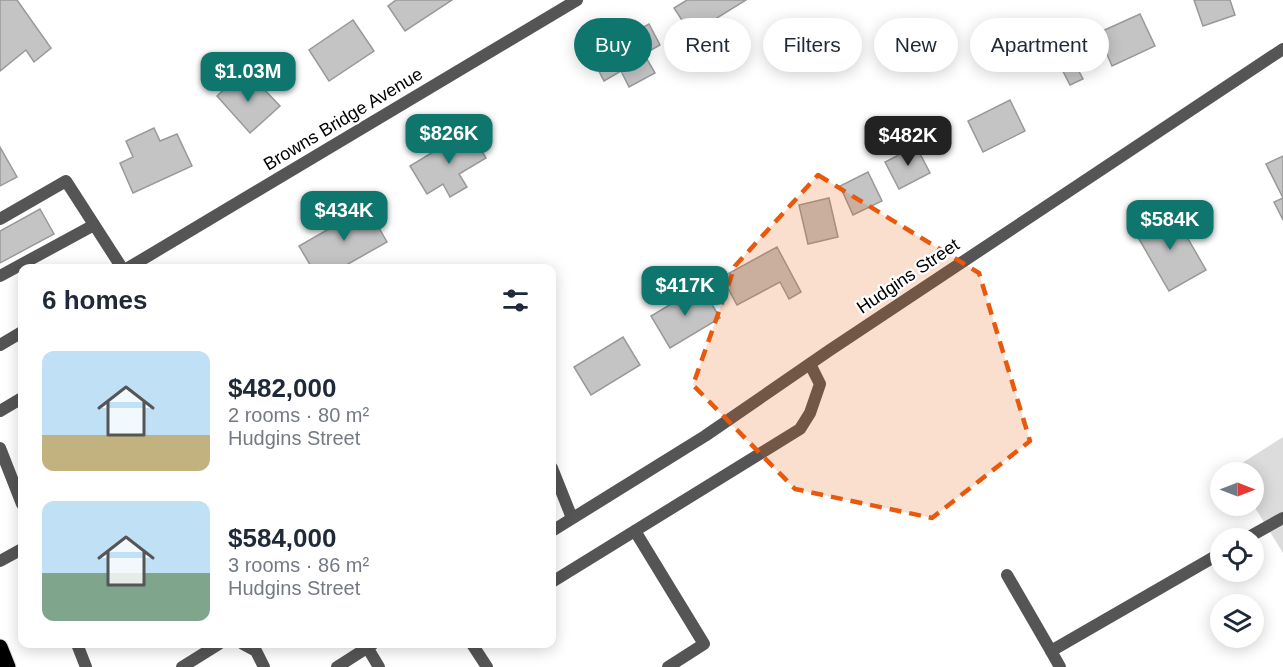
<!DOCTYPE html>
<meta charset="utf-8">
<style>
body{margin:0;font-family:Arial,sans-serif;background:#f2f2f3;color:#1f2937;height:100vh;display:flex;flex-direction:column;font-size:22px;white-space:nowrap}
*{box-sizing:border-box;margin:0}
p{font-size:20px;color:#747a83}
.icon{flex:none;width:33px;height:33px;fill:none;stroke:currentColor;stroke-width:2;stroke-linecap:round;stroke-linejoin:round}
.map{position:relative;flex:1;overflow:hidden}
.drawer{position:absolute;left:18px;top:264px;width:538px;height:384px;display:flex;flex-direction:column;background:#fff;border-radius:12px;box-shadow:0 3px 15px #0003}
.drawer>*{flex:none}
.banner{position:absolute;left:574px;top:18px;width:570px;height:54px;display:flex;gap:12px}
.needle{width:39px;rotate:90deg}
.fabs{position:absolute;left:1210px;top:462px;display:grid;gap:12px}
.fabs a{display:grid;place-items:center;width:54px;height:54px;border-radius:50%;background:#fff;box-shadow:0 3px 15px #0003;font-size:30px}
.price{position:absolute;translate:-50% -51px;padding:0 14px;border-radius:12px;background:#0f766e;color:#fff;font-size:20px;line-height:39px;filter:drop-shadow(0 2px 3px #0008)}
.price::after{content:'';position:absolute;left:50%;top:36px;width:18px;height:14px;margin-left:-9px;background:inherit;clip-path:polygon(0 0,100% 0,50% 100%)}
.price.active{background:#222;color:#fff}
ul{padding:0;list-style:none}
li{display:flex;align-items:center;gap:18px;height:150px;padding:0 24px}
li span{display:grid;place-items:center;flex:none;width:168px;height:120px;border-radius:12px;color:#555}
li>.icon{margin-inline-start:auto}
span .icon{width:72px;height:72px;fill:#fffc;stroke-width:1}
li b{font-size:26px}
h2{display:flex;justify-content:space-between;align-items:center;height:72px;padding:0 24px;font-size:26px}
.tag{padding:0 21px;border-radius:27px;background:#fff;box-shadow:0 3px 15px #0003;font-size:21px;line-height:54px}
.tag.active{background:#0f766e;color:#fff}
.map>svg:first-child{display:block}
.green{fill:#dcdcdc}
.building{fill:#c4c4c4;stroke:#999;stroke-width:1.5}
.lines{fill:none;stroke-linecap:round;stroke-linejoin:round}
.primary-casing{stroke:#dbdbdb;stroke-width:17}
.lane{stroke:#555;stroke-width:12}
.street{stroke:#555;stroke-width:12}
.primary{stroke:#000;stroke-width:15}
.marked{fill:#e8590c;fill-opacity:0.2;stroke:#e8590c;stroke-width:4.5;stroke-dasharray:12 8;stroke-linejoin:round}
.labels{text-anchor:middle;dominant-baseline:central;stroke-width:4.5;stroke-linejoin:round;paint-order:stroke}
.street-label{font-size:18px;fill:#000;stroke:#fff}
</style>
<div class="map">
<svg width="1283" height="667" viewBox="0 0 1283 667">
<rect width="100%" height="100%" fill="#fff"/>
<path class="green" d="M1283,437V553L1254,506V472H1233L1231,470Z"/>
<g class="building">
<path d="M0,0H17L51,48L34,62L26,50L0,71Z"/>
<path d="M396,0H452L405,31L388,6Z"/>
<path d="M687,0H746L691,34L674,8Z"/>
<path d="M1194,0H1230L1235,15L1203,26Z"/>
<path d="M1140,14L1155,46L1112,66L1098,33Z"/>
<path d="M353,20L374,51L329,81L309,50Z"/>
<path d="M649,24L660,45L644,54L655,73L629,87L621,71L604,81L591,56Z"/>
<path d="M1072,30L1085,56L1074,62L1083,79L1070,85L1048,42Z"/>
<path d="M239,75L251,88L258,83L280,106L250,133L217,96Z"/>
<path d="M1010,100L1025,131L983,152L968,121Z"/>
<path d="M154,128L160,141L177,134L192,166L133,193L120,163L133,157L126,141Z"/>
<path d="M469,130L486,158L459,174L467,187L450,197L443,184L427,194L410,166Z"/>
<path d="M916,146L930,173L899,189L885,162Z"/>
<path d="M0,147L17,177L0,186Z"/>
<path d="M1283,156V220L1274,202L1283,198L1266,164Z"/>
<path d="M868,172L882,201L853,215L840,186Z"/>
<path d="M829,198L838,237L808,244L799,205Z"/>
<path d="M367,207L387,242L341,268H312L299,246Z"/>
<path d="M40,209L54,234L0,263V231Z"/>
<path d="M1172,211L1206,270L1169,291L1135,232Z"/>
<path d="M777,247L801,292L789,299L780,282L737,305L722,277Z"/>
<path d="M701,286L720,318L670,348L651,316Z"/>
<path d="M623,337L640,365L591,395L574,367Z"/>
</g>
<g class="lines">
<defs>
<path id="primary" d="M0,647L8,667"/>
</defs>
<use href="#primary" class="primary-casing"/>
<g class="lane">
<path d="M0,219L66,181L122,268"/>
<path d="M0,276L94,225"/>
<path d="M0,411L22,398"/>
<path d="M0,448L22,504"/>
<path d="M552,468L572,518"/>
<path d="M635,531L704,644L668,667"/>
<path d="M0,561L22,549"/>
<path d="M552,582L800,429L810,413L820,384L810,364"/>
<path d="M77,644L86,667"/>
<path d="M243,644L256,651L264,667"/>
<path d="M472,644L487,667"/>
<path d="M367,647L379,667"/>
<path d="M182,667L219,644"/>
</g>
<g class="street">
<path d="M128,268L577,0"/>
<path d="M0,345L22,332"/>
<path d="M552,531L705,436L830,350L1283,49"/>
<path d="M1247,538L1283,518"/>
<path d="M1007,575L1051,651"/>
<path d="M337,667L373,644"/>
<path d="M1060,667L1051,651L1221,553"/>
</g>
<use href="#primary" class="primary"/>
</g>
<path class="marked" d="M818,175L979,273L1030,441L932,518L795,489L693,385L735,266Z"/>
<g class="labels">
<g class="street-label">
<text transform="translate(343 119) rotate(-31)">Browns Bridge Avenue</text>
<text transform="translate(908 276) rotate(-34)">Hudgins Street</text>
</g>
</g>
</svg>
<div class="fabs">
<a><svg class="needle" viewBox="-14 -14 28 28"><path d="M0-13l5 13h-10z" fill="#e53935"/><path d="M0 13l5-13h-10z" fill="#747a83"/></svg></a>
<a><svg class="icon" aria-label="locate" viewBox="0 0 24 24"><circle cx="12" cy="12" r="6"/><path d="M12 2v4M12 18v4M2 12h4M18 12h4"/></svg></a>
<a><svg class="icon" aria-label="layers" viewBox="0 0 24 24"><path d="M12 4l9 5-9 5-9-5zM3 14l9 5 9-5"/></svg></a>
</div>
<b class="price" style="left:248px;top:103px">$1.03M</b>
<b class="price" style="left:449px;top:165px">$826K</b>
<b class="price active" style="left:908px;top:167px">$482K</b>
<b class="price" style="left:344px;top:242px">$434K</b>
<b class="price" style="left:1170px;top:251px">$584K</b>
<b class="price" style="left:685px;top:317px">$417K</b>
<div class="banner">
<a class="tag active">Buy</a>
<a class="tag">Rent</a>
<a class="tag">Filters</a>
<a class="tag">New</a>
<a class="tag">Apartment</a>
</div>
<section class="drawer">
<h2>6 homes<svg class="icon" aria-label="filters" viewBox="0 0 24 24"><path d="M4 7h16M4 17h16"/><circle cx="9" cy="7" r="2"/><circle cx="15" cy="17" r="2"/></svg></h2>
<ul>
<li><span style="background:linear-gradient(#bfe0f5 70%,#c2b280 0)"><svg class="icon" aria-label="home" viewBox="0 0 24 24"><path d="M3 11l9-7 9 7M6 9v11h12V9"/></svg></span><div><b>$482,000</b><p>2 rooms · 80 m²</p><p>Hudgins Street</p></div></li>
<li><span style="background:linear-gradient(#bfe0f5 60%,#7fa58c 0)"><svg class="icon" aria-label="home" viewBox="0 0 24 24"><path d="M3 11l9-7 9 7M6 9v11h12V9"/></svg></span><div><b>$584,000</b><p>3 rooms · 86 m²</p><p>Hudgins Street</p></div></li>
</ul>
</section>
</div>
